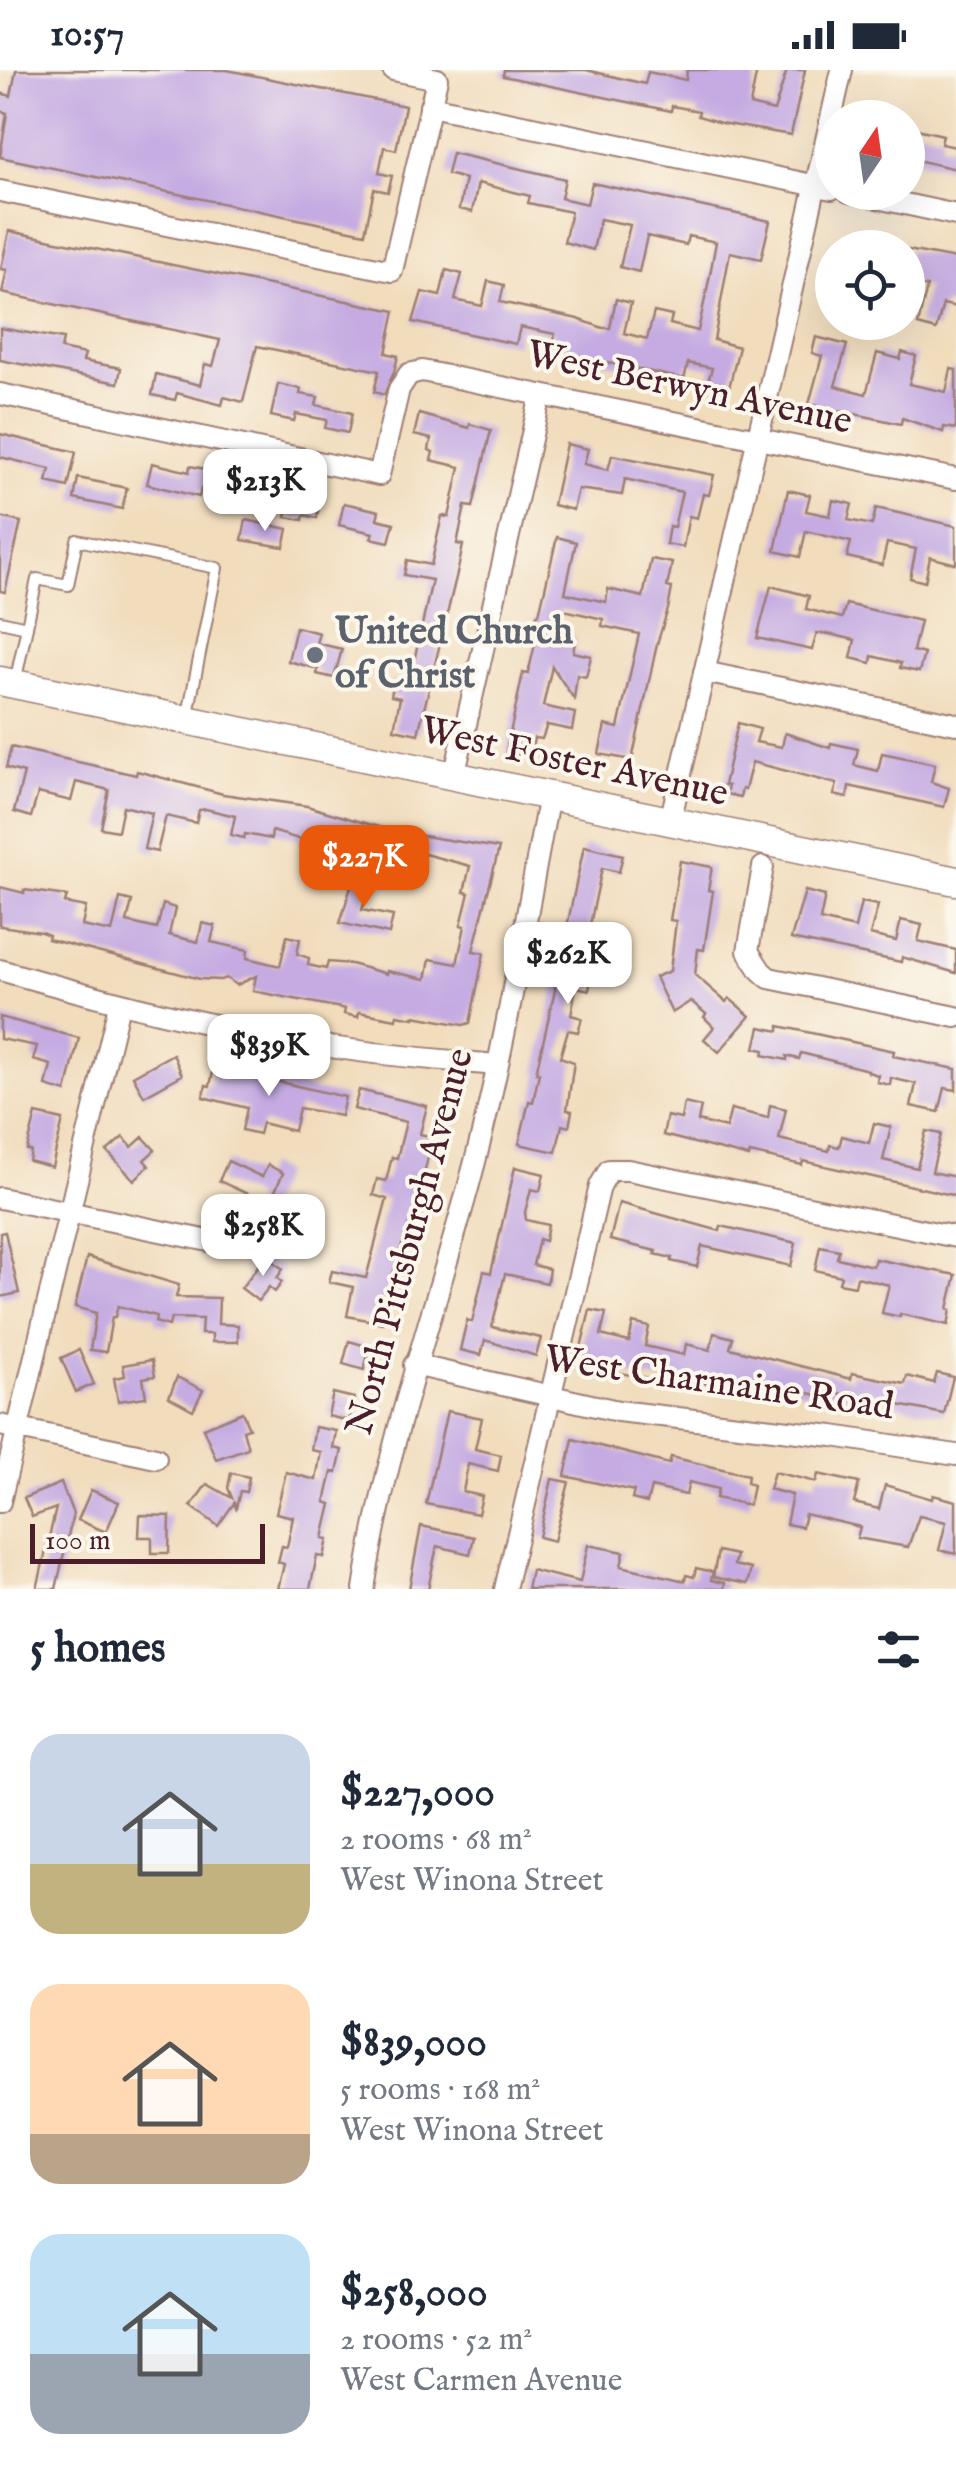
<!DOCTYPE html>
<meta charset="utf-8">
<style>
body{margin:0;font-family:"IM FELL English",serif;background:#f6f6f7;color:#1f2937;height:100vh;display:flex;flex-direction:column;font-size:38px;white-space:nowrap}
*{box-sizing:border-box;margin:0}
p{font-size:32px;color:#747a83}
.icon{flex:none;width:55px;height:55px;fill:none;stroke:currentColor;stroke-width:2;stroke-linecap:round;stroke-linejoin:round}
.map{position:relative;height:1519px;overflow:hidden}
.details{display:flex;flex-direction:column;background:#fff;flex:1}
.details>*{flex:none}
.needle{width:65px;rotate:13deg}
.controls{position:absolute;left:815px;top:30px;display:grid;gap:20px}
.controls a{display:grid;place-items:center;width:110px;height:110px;border-radius:50%;background:#fff;box-shadow:0 10px 40px #0002;font-size:50px}
.scale{position:absolute;left:30px;bottom:25px;width:235px;box-sizing:border-box;padding-left:10px;border:5px solid #4a1f2b;border-top:0;font-size:28px;line-height:35px;white-space:nowrap;color:#4a1f2b;-webkit-text-stroke:8px #fbf7ec;paint-order:stroke}
.price{position:absolute;translate:-50% -85px;padding:0 22px;border-radius:20px;background:#fff;color:#222;font-size:32px;line-height:65px;filter:drop-shadow(0 2px 5px #0008)}
.price::after{content:'';position:absolute;left:50%;top:60px;width:30px;height:22px;margin-left:-15px;background:inherit;clip-path:polygon(0 0,100% 0,50% 100%)}
.price.current{background:#ea580c;color:#fff}
ul{padding:0;list-style:none}
li{display:flex;align-items:center;gap:30px;height:250px;padding:0 30px}
li span{display:grid;place-items:center;flex:none;width:280px;height:200px;border-radius:30px;color:#555}
li>.icon{margin-inline-start:auto}
span .icon{width:120px;height:120px;fill:#fffc;stroke-width:1}
li b{font-size:42px}
h2{display:flex;justify-content:space-between;align-items:center;height:120px;padding:0 30px;font-size:42px}
.status{display:flex;justify-content:space-between;align-items:center;height:70px;padding:0 50px;background:#fff;direction:ltr}
.status svg{height:28px;fill:currentColor}
.map>svg:first-child{display:block}
.building{fill:#c5abe2}
.lines{fill:none;stroke-linecap:round;stroke-linejoin:round}
.lane-casing{stroke:#9e7e74;stroke-width:14}
.street-casing{stroke:#9e7e74;stroke-width:24}
.secondary-casing{stroke:#9e7e74;stroke-width:31}
.lane{stroke:#fff;stroke-width:10}
.street{stroke:#fff;stroke-width:20}
.secondary{stroke:#fff;stroke-width:28}
.worship-dot{fill:#6b7280;stroke:#fbf7ec;stroke-width:4}
.labels{text-anchor:middle;dominant-baseline:central;stroke-width:8;stroke-linejoin:round;paint-order:stroke}
.street-label{font-size:38px;fill:#4a1f2b;stroke:#fbf7ec}
.worship-label{font-size:38px;font-weight:bold;fill:#5b616d;stroke:#fbf7ec;text-anchor:start}
</style>
<div class="status"><b>10:57</b><svg viewBox="0 0 49 12"><path d="M0 12V9h3v3zM5 12V6h3v6zM10 12V3h3v9zM15 12V0h3v12zM26 1h20v11H26zM47 4h2v5h-2z"/></svg></div>
<div class="map">
<svg width="956" height="1519" viewBox="0 0 956 1519">
<rect width="100%" height="100%" fill="#fbf7ec"/>
<filter id="ink" filterUnits="userSpaceOnUse"><feTurbulence type="fractalNoise" baseFrequency=".01" numOctaves="2"/><feDisplacementMap in="SourceGraphic" scale="20" xChannelSelector="R" yChannelSelector="G"/><feConvolveMatrix kernelMatrix="1 2 1 2 8 2 1 2 1" color-interpolation-filters="sRGB"/></filter>
<filter id="wash" filterUnits="userSpaceOnUse"><feTurbulence type="fractalNoise" baseFrequency=".0048" numOctaves="4" result="noise"/><feDisplacementMap in="SourceGraphic" scale="40" xChannelSelector="R" yChannelSelector="G"/><feGaussianBlur stdDeviation="2.25" result="paint"/><feColorMatrix in="noise" values="0 0 0 0 0 0 0 0 0 0 0 0 0 0 0 0 0 1.4 0 .05"/><feComposite in="paint" operator="in"/></filter>
<g filter="url(#wash)">
<rect width="100%" height="100%" fill="#f1dcbc"/>
<g id="blocks">
<g class="building">
<path d="M16,0H227L405,36L396,80L384,77L379,103L392,106L388,122L374,119L365,163L0,87L7,43L0,41V23L11,26Z"/>
<path d="M504,0H586L645,14L648,2L686,10L687,0H757L750,35L774,41L787,0H805L791,65L721,53L698,46L699,41L672,36L671,41L503,6Z"/>
<path d="M908,57L943,65L941,74L956,77V99L908,88Z"/>
<path d="M452,83L565,109L561,128L587,134L592,113L770,151L761,189L730,182L714,270L739,277L729,318L708,312L712,298L688,293L684,309L552,281L555,264L520,257L516,274L413,252L422,222L440,226L446,200L462,204L455,230L482,236L488,211L504,215L500,232L578,249L603,258H610L616,229L631,233L624,263L647,269L654,242L672,246L670,254L698,261L709,210L716,172L688,166L686,175L647,166L639,202L620,197L630,155L600,149L593,180L564,172L571,142L528,133L530,126L478,113L472,142L459,139L465,109L447,104Z"/>
<path d="M9,161L395,241L386,283L398,286L394,302L384,325L374,322L379,301L257,276L243,332L224,327L222,335L177,323L175,330L152,325L156,304L200,315L205,294L213,296L220,270L2,223L7,200L1,199Z"/>
<path d="M908,180L956,189V237L943,234L936,260L918,255L927,217L908,213Z"/>
<path d="M0,258L63,269L61,279L85,284L83,291L121,298L118,313L0,290Z"/>
<path d="M816,267L847,275L835,316L866,324L877,283L900,289L902,282L916,286L909,314L946,322L951,299L956,300V359L944,357L943,362L902,348L901,354L809,334L822,286L812,283Z"/>
<path d="M278,314L301,319L300,324L318,327L316,335L352,343L348,363L325,358L327,350L296,344L294,351L271,346Z"/>
<path d="M419,344L469,358L470,354L491,360L473,437L465,436L457,474L463,475L459,495L418,664L394,659L400,628L391,626L394,611L409,614L432,510L404,505L407,490L431,495L442,446L449,447L460,397L431,390L433,382L429,380L431,369L414,365Z"/>
<path d="M0,364L76,382L68,417L47,412L50,399L0,387Z"/>
<path d="M566,374L588,379L584,394L608,400L612,385L714,405L709,425L703,424L697,448L689,446L683,477L666,474L669,456L674,457L682,422L625,409L622,425L578,419L573,440L553,435Z"/>
<path d="M152,393L189,402L190,396L264,411L258,442L226,436L228,425L201,419L199,427L147,414Z"/>
<path d="M78,408L127,418L122,439L74,429Z"/>
<path d="M788,420L810,425L806,441L830,446L833,430L852,434L848,450L872,455L876,438L956,456V494L930,487L925,512L910,508L916,479L887,473L882,495L847,487L851,472L806,461L800,487L775,481Z"/>
<path d="M291,423L320,429L317,448L304,445L303,450L286,447Z"/>
<path d="M344,433L379,441L377,449L394,453L389,472L371,468L373,463L339,455Z"/>
<path d="M0,447L21,452L5,522L0,521Z"/>
<path d="M246,450L288,459L284,477L242,470Z"/>
<path d="M557,467L576,472L565,523L606,532L608,519L643,527L651,489L672,493L667,517L672,518L668,539L657,574L632,690L599,684L605,655L618,658L639,564L602,556L603,549L560,539L555,564L576,568L573,582L591,586L586,607L577,605L574,629L552,596L543,636L575,643L572,660L547,655L542,669L534,668L530,687L506,682L523,603L528,604L536,570L532,569L537,544H539Z"/>
<path d="M771,516L809,526L806,539L842,548L846,534L920,551L913,581L924,584L919,602L900,598L901,593L872,586L871,593L851,588L855,570L829,564L817,563L812,580L757,568Z"/>
<path d="M296,557L319,563L316,573L342,579L334,608L317,604L318,599L288,591Z"/>
<path d="M738,653L760,659L756,672L782,677L785,663L830,678L831,673L858,679L854,695L878,701L882,683L935,694L931,712L949,718L944,737L849,716L847,728L834,725L837,714L752,692L745,720L742,719L740,727L726,724L728,716L724,715Z"/>
<path d="M11,677L136,705L137,701L223,724L307,736L392,761L499,778L473,881L484,883L470,953L463,955L414,946V948L397,945L396,949L359,942L358,947L344,944L345,939L336,937L253,921L256,906L237,915L226,908L220,910L200,909L48,869L49,865L41,862L0,856V817L24,823V820L67,826L65,833L86,837L82,856L112,862L120,828L132,831L127,852L157,859L163,834L175,838L169,865L198,872L202,853L215,856L211,872L248,880L247,888L280,896L287,866L300,869L297,884L309,888L308,895L326,899L328,892L351,894L387,904V901L426,909L430,889L457,894L465,856L461,855L469,823L464,822L470,796L417,782L416,786L372,775L367,793L335,784L330,804L310,799L316,774L272,761L271,769L245,764L244,768L231,765L235,746L206,739L199,740L196,753L166,746L157,782L144,779L152,743L123,736L118,761L101,758L109,720L76,712L71,731L38,723L31,747L14,742L24,703L6,698Z"/>
<path d="M584,776L623,785L619,802L602,798L584,883L627,894L624,909L593,901L589,920L576,917L571,945L582,948L578,962L568,960L560,987L574,992L567,1040L572,1041L569,1057L562,1055L556,1082L519,1074L529,1031L533,1032L539,1003H536L555,920L556,905L550,904L553,889L560,890Z"/>
<path d="M680,791L712,797L708,820L713,821L704,880L698,879L695,905L726,932L729,928L750,946L719,982L704,969L714,957L704,947L706,944L691,931L672,943L655,907L670,901L676,851L670,850Z"/>
<path d="M354,806L371,809L362,840L393,846L389,864L340,853Z"/>
<path d="M805,821L825,826L820,850L855,858L861,832L878,835L870,865L896,871L901,850L922,855L918,871L956,880V903L902,887L901,892L791,869Z"/>
<path d="M0,947L79,968L66,1022L46,1016L51,995L33,990L37,976L0,969Z"/>
<path d="M779,956L894,981L893,986L956,999V1020L945,1018L939,1042L911,1036L916,1014L891,1008L890,1015L877,1012L878,1005L868,1002V1000L801,983L799,989L787,986V990L763,985L764,980L755,978L760,957L779,961Z"/>
<path d="M173,984L182,1005L144,1026L133,1006Z"/>
<path d="M214,997L345,1027L341,1046L299,1038L294,1061L262,1053L259,1064L242,1060L247,1038L203,1027L206,1015L210,1016Z"/>
<path d="M359,1020L427,1036L420,1064L433,1067L411,1157L408,1156L393,1204L383,1253L347,1246L353,1217L329,1212L332,1201L366,1208L387,1129L373,1125L377,1109L386,1111L392,1087L397,1088L406,1052L354,1039Z"/>
<path d="M684,1033L701,1037L698,1051L726,1058L731,1039L768,1048L770,1035L786,1039L779,1069L829,1081L830,1075L839,1077L842,1066L869,1073L874,1053L891,1057L883,1090L917,1098L926,1061L941,1064L932,1102L956,1107V1126L803,1091L802,1095L750,1083L749,1087L663,1065L667,1046L681,1049Z"/>
<path d="M36,1044L63,1050L52,1097L29,1091L31,1081L27,1080Z"/>
<path d="M123,1067L132,1077L143,1067L155,1080L144,1090L149,1096L134,1110L107,1081Z"/>
<path d="M228,1091L262,1107L268,1095L283,1103L268,1137L288,1131L297,1161L266,1170L254,1127L219,1111Z"/>
<path d="M515,1097L544,1104L540,1121L531,1119L525,1142L526,1150L548,1155L545,1171L539,1169L533,1195L549,1199L547,1213L505,1204L492,1257L541,1268L536,1286L485,1270L481,1285L460,1280L467,1250L472,1252L484,1201L491,1203Z"/>
<path d="M619,1133L720,1161L721,1156L796,1173L791,1196L702,1176L697,1197L671,1191L672,1188L655,1184L656,1181L610,1170Z"/>
<path d="M5,1162L19,1223L0,1227V1163Z"/>
<path d="M820,1176L839,1180L837,1188L873,1196L875,1189L956,1205L948,1239L951,1240L948,1255L900,1244V1247L882,1243L889,1215L857,1207L855,1216L839,1213L841,1206L815,1200Z"/>
<path d="M266,1186L283,1199L277,1208L282,1212L275,1222L269,1217L258,1231L241,1218Z"/>
<path d="M87,1187L179,1215L176,1227L219,1228L218,1254L238,1255V1272H212V1264H201L202,1249L171,1248L169,1256L155,1252L156,1246L118,1236L115,1247H112L106,1282L90,1280L96,1243L75,1237Z"/>
<path d="M590,1240L606,1243L601,1265L629,1272L633,1253L649,1257L645,1276L684,1285L686,1274L710,1280L714,1263L733,1268L730,1278L851,1309L852,1303L905,1314L907,1306L934,1313L937,1303L953,1307L944,1344L832,1322L830,1328L770,1314L769,1320L718,1309L716,1316L667,1304L665,1311L614,1302L586,1295L587,1292L578,1290Z"/>
<path d="M349,1271L370,1277L364,1300L343,1294Z"/>
<path d="M79,1280L94,1314L76,1322L61,1288Z"/>
<path d="M152,1290L155,1306L143,1308L146,1327L118,1331L114,1308L125,1306L123,1295Z"/>
<path d="M177,1307L203,1320L193,1340L169,1327Z"/>
<path d="M333,1323L354,1328L349,1351L328,1346Z"/>
<path d="M447,1341L482,1348L475,1379L501,1385L498,1401L468,1394L463,1422L482,1426L478,1444L426,1434Z"/>
<path d="M242,1342L249,1358L243,1360L248,1378L216,1389L203,1358Z"/>
<path d="M315,1357L336,1361L333,1378L342,1380L337,1403L332,1402L325,1432L331,1434L323,1468L328,1469L324,1487L317,1486L310,1519H278L284,1494L278,1492L282,1476L287,1477L293,1447L276,1443L286,1402L316,1410L321,1382L311,1380Z"/>
<path d="M573,1369L669,1394L671,1387L748,1405L747,1413L753,1415L749,1435L716,1428L718,1419L689,1412L686,1425L651,1417L647,1433L632,1429L634,1421L565,1406Z"/>
<path d="M774,1402L816,1412L818,1404L859,1413L854,1433L879,1439L885,1415L932,1429L933,1425L956,1431V1484L939,1480L946,1452L919,1446L908,1477L857,1468L860,1457L805,1444L802,1457L786,1454L792,1425L769,1419Z"/>
<path d="M231,1403L249,1407L246,1422L240,1421L236,1438L234,1433L218,1456L191,1436L207,1414L232,1428L228,1418Z"/>
<path d="M552,1409L569,1412L554,1471L539,1467Z"/>
<path d="M61,1413L73,1444L56,1519H37L56,1438L32,1447L24,1428Z"/>
<path d="M91,1420L119,1432L106,1462L78,1450Z"/>
<path d="M140,1445L170,1446L169,1483H152V1467H139Z"/>
<path d="M421,1456L474,1467L470,1484L437,1476L428,1519H409Z"/>
<path d="M588,1475L624,1482L621,1496L685,1511L686,1505L694,1507L696,1498L713,1502L711,1510L725,1513L724,1519H527L531,1500L580,1512Z"/>
<path d="M718,1481L736,1485L734,1495L751,1499L747,1514L713,1507Z"/>
</g>
</g>
</g>
<g filter="url(#ink)">
<use href="#blocks" fill-opacity="0" stroke="#9e7e74" stroke-width="2.5"/>
<g class="lines">
<defs>
<g id="lane">
<path d="M0,551L27,557"/>
<path d="M15,613L37,509L68,515L77,470L217,498L187,649"/>
</g>
<g id="street">
<path d="M430,36L832,119"/>
<path d="M0,121L392,201L437,9L393,0"/>
<path d="M849,122L956,145"/>
<path d="M0,324L379,405L399,319L409,304L422,301L956,409"/>
<path d="M704,602L956,654"/>
<path d="M454,707L541,325"/>
<path d="M670,752L842,0"/>
<path d="M763,797L748,881L761,901L769,908L956,947"/>
<path d="M0,900C111,932 222,960 337,978C390,986 444,990 497,995"/>
<path d="M0,1128L209,1171"/>
<path d="M414,1295L618,1341L833,1366L956,1385"/>
<path d="M0,1355L156,1388"/>
<path d="M0,1432L119,935"/>
<path d="M364,1519C385,1380 432,1250 469,1114C504,987 524,856 549,726"/>
<path d="M505,1519L600,1116L609,1100H628L956,1167"/>
</g>
<path id="secondary" d="M0,611L956,811"/>
</defs>
<use href="#lane" class="lane-casing"/>
<use href="#street" class="street-casing"/>
<use href="#secondary" class="secondary-casing"/>
<use href="#lane" class="lane"/>
<use href="#street" class="street"/>
<use href="#secondary" class="secondary"/>
</g>
</g>
<circle class="worship-dot" cx="315" cy="585" r="10"/>
<g class="labels">
<g class="street-label">
<text transform="translate(689 319) rotate(12)">West Berwyn Avenue</text>
<text transform="translate(574 693) rotate(12)">West Foster Avenue</text>
<text transform="translate(411 1172) rotate(-75)">North Pittsburgh Avenue</text>
<text transform="translate(719 1314) rotate(8)">West Charmaine Road</text>
</g>
<g class="worship-label">
<text x="335" y="563">United Church<tspan x="335" dy="44">of Christ</tspan></text>
</g>
</g>
</svg>
<div class="controls">
<a><svg class="needle" viewBox="-14 -14 28 28"><path d="M0-13l5 13h-10z" fill="#e53935"/><path d="M0 13l5-13h-10z" fill="#747a83"/></svg></a>
<a><svg class="icon" aria-label="locate" viewBox="0 0 24 24"><circle cx="12" cy="12" r="6"/><path d="M12 2v4M12 18v4M2 12h4M18 12h4"/></svg></a>
</div>
<div class="scale">100 m</div>
<b class="price" style="left:265px;top:464px">$213K</b>
<b class="price current" style="left:364px;top:840px">$227K</b>
<b class="price" style="left:568px;top:937px">$262K</b>
<b class="price" style="left:269px;top:1029px">$839K</b>
<b class="price" style="left:263px;top:1209px">$258K</b>
</div>
<section class="details">
<h2>5 homes<svg class="icon" aria-label="filters" viewBox="0 0 24 24"><path d="M4 7h16M4 17h16"/><circle cx="9" cy="7" r="2"/><circle cx="15" cy="17" r="2"/></svg></h2>
<ul>
<li><span style="background:linear-gradient(#c9d6e8 65%,#c2b280 0)"><svg class="icon" aria-label="home" viewBox="0 0 24 24"><path d="M3 11l9-7 9 7M6 9v11h12V9"/></svg></span><div><b>$227,000</b><p>2 rooms · 68 m²</p><p>West Winona Street</p></div></li>
<li><span style="background:linear-gradient(#ffd9b3 75%,#b9a48a 0)"><svg class="icon" aria-label="home" viewBox="0 0 24 24"><path d="M3 11l9-7 9 7M6 9v11h12V9"/></svg></span><div><b>$839,000</b><p>5 rooms · 168 m²</p><p>West Winona Street</p></div></li>
<li><span style="background:linear-gradient(#bfe0f5 60%,#9aa5b1 0)"><svg class="icon" aria-label="home" viewBox="0 0 24 24"><path d="M3 11l9-7 9 7M6 9v11h12V9"/></svg></span><div><b>$258,000</b><p>2 rooms · 52 m²</p><p>West Carmen Avenue</p></div></li>
</ul>
</section>
